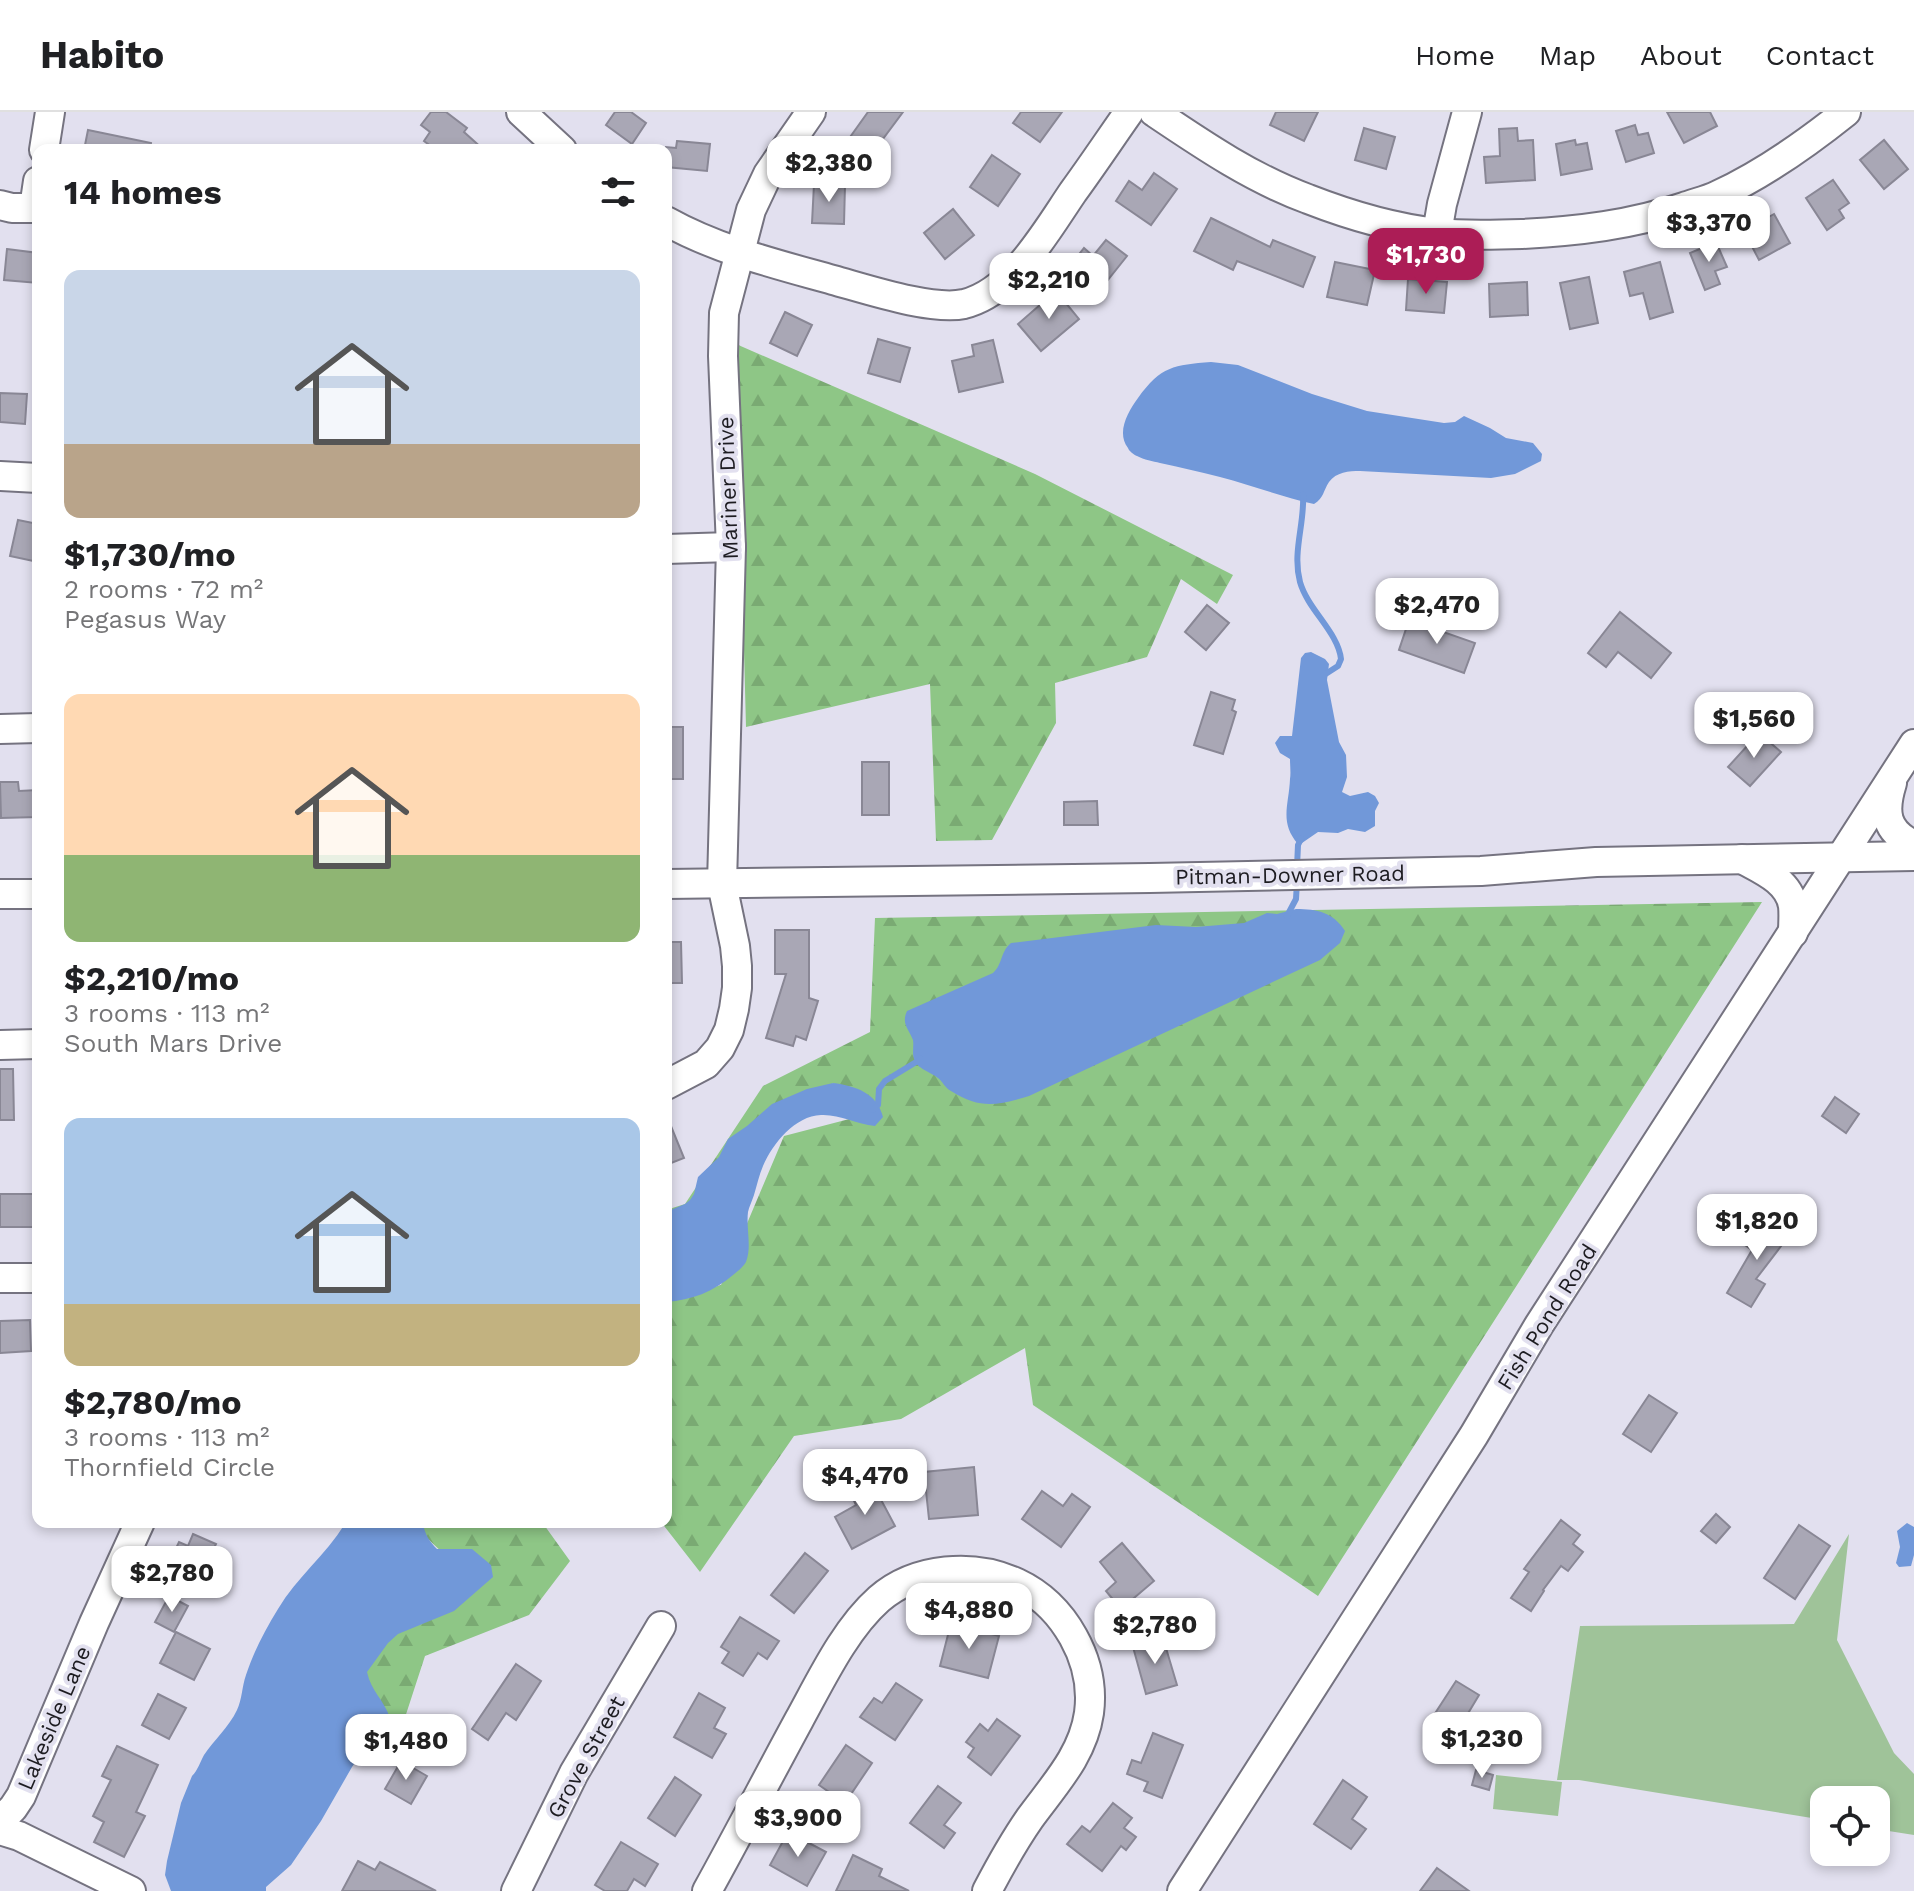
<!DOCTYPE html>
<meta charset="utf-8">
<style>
body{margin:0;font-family:"Work Sans",sans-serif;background:#f6f6f6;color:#202124;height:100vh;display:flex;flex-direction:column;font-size:30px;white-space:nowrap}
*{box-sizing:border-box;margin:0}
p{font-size:26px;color:#757577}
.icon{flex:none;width:44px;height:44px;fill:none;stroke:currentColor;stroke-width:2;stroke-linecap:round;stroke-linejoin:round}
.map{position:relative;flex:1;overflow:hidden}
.details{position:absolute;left:32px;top:32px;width:640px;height:1384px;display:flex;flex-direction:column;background:#fff;border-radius:16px;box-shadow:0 4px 12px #0003}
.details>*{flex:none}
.controls{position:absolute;left:1810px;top:1674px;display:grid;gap:16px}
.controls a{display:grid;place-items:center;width:80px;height:80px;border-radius:16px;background:#fff;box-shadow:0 4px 12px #0003;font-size:40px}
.price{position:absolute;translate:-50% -68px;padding:0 18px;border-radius:16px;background:#fff;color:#222;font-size:26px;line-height:52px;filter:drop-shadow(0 2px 4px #0008)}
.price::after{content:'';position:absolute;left:50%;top:48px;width:24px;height:18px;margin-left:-12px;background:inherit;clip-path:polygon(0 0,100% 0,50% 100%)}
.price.on{background:#ac1d56;color:#fff}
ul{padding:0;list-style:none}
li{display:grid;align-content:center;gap:16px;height:424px;padding:0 32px}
li span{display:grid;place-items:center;height:248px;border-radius:16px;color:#555}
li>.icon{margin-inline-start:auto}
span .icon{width:144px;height:144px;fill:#fffc;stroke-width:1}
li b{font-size:34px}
h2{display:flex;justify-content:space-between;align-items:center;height:96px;padding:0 32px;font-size:34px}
header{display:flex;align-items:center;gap:48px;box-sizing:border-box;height:112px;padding:0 40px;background:#fff;border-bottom:2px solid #e0e0e0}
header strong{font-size:38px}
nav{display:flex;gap:44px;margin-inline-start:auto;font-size:28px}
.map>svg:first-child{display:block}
.green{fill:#9fc399}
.forest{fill:url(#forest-firs)}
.water{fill:#7198d9}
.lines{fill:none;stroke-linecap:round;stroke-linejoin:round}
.stream{stroke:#7198d9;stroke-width:6}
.building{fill:#a9a7b5;stroke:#898795;stroke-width:2}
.minor-casing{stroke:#757380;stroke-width:32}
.minor{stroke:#fff;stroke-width:28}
.labels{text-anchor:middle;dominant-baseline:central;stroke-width:8;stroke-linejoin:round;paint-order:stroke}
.street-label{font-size:22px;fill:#1d1c21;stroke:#e2e0ef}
</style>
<header>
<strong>Habito</strong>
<nav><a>Home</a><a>Map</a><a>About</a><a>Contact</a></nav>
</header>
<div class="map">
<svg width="1914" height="1779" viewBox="0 0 1914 1779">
<defs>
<pattern id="forest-firs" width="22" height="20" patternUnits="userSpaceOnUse" patternTransform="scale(2)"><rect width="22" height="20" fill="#8ec686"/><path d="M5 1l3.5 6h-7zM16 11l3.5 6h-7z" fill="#7aaa73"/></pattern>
</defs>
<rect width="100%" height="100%" fill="#e2e0ef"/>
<g class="green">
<path d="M1849,1422L1837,1528L1894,1641L1914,1662V1723L1876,1717V1688H1824V1708L1579,1668H1557L1580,1514L1794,1512Z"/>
<path d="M1496,1663L1562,1670L1558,1704L1493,1697Z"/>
</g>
<g class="forest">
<path d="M736,232L1035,362L1233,463L1217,492L1181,467L1147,545L1055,571L1056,611L992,728L936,729L930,572L746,615Z"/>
<path d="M1762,790L1318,1484L1033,1293L1025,1236L901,1307L794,1324L700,1460L661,1410H666V1189L721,1173L784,1024L880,999L833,971L666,1131V1098L685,1092L763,974L870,920L875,806Z"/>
<path d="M415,1410H542L570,1449L529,1503L425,1544L397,1630L356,1609L357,1542L476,1472L413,1413Z"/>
</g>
<g class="water">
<path d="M1211,250L1238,253L1312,282L1367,299L1444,311L1455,310L1464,304L1490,316L1506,326L1533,331L1542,342L1541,349L1515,362L1491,366L1360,359C1349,359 1336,360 1329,370C1323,379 1324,386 1314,392C1282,385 1251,373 1220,365C1200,360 1180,355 1160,351C1153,349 1144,348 1137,344C1134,343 1129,339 1128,336C1116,320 1128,300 1138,286C1161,254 1174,253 1211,250Z"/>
<path d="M1311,540L1325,547L1329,552L1327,568L1339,630L1346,643L1347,665L1342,680L1350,684L1368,680L1375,684L1379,691L1375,699V714L1365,720L1348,717L1338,721L1318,720L1302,731L1298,732C1279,710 1289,693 1290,667C1291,661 1290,654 1290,647L1280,641L1275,631L1280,624H1292L1301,546L1305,541Z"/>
<path d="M1296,797C1317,797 1333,800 1345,819L1340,831L1320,848L1029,984C998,993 981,998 951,979C945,976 943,970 938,966C931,960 917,957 914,947C912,941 914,934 913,928C909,917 901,912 907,899L993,861C1003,852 1000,840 1011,831L1156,813L1196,815L1244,811L1267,801L1277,802Z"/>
<path d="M833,971C856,974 877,981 883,1005L875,1014C856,1012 839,1002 821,1003C795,1004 773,1031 763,1054C759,1063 757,1073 754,1083C752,1089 749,1095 748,1100C746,1116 752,1135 746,1150C743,1155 738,1159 733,1163C713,1180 692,1188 666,1190V1100L685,1092L690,1088L694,1082L698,1065L719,1045L728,1027L747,1014L772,992L807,977Z"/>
<path d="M346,1410H423C424,1421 429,1429 437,1437H472L491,1453L493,1465L454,1499L398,1522L388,1531L367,1560C371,1579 384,1588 390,1606L370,1628L352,1655L321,1709L291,1753L266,1775V1779H171L165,1763L167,1749L181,1691L192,1664C198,1658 200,1650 204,1643C214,1628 229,1615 237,1598C242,1588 242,1574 246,1563C254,1539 265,1518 278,1497C297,1465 327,1442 346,1410Z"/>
<path d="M1907,1411L1914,1415V1443L1911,1454L1899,1455L1896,1451L1900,1435L1897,1419Z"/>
</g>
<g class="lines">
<g class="stream">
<path d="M1303,382C1305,411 1292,440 1300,470C1308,498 1338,520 1341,547L1338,554L1324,563"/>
<path d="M1297,755L1298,733L1301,727"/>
<path d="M1287,804L1296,787L1297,770"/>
<path d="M873,998L878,993L879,977L885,969L921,947"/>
</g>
</g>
<g class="building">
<path d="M431,0H446L467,16L464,20L484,38H436L424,29L430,20L421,13Z"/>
<path d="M615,0H631L646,11L632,32L606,13Z"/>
<path d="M868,0H903L883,27L885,29L868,52L843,35Z"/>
<path d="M1021,0H1062L1040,30L1013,11Z"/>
<path d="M1276,0H1318L1304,29L1270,13Z"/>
<path d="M1667,0H1710L1717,14L1684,31Z"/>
<path d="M1635,13L1638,23L1648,21L1654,41L1626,50L1616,19Z"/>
<path d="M1364,16L1395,25L1386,57L1355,48Z"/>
<path d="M1517,16L1518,29L1533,28L1535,68L1486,71L1484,45L1500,44L1499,17Z"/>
<path d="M88,18L151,31L150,38H84Z"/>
<path d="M1575,28L1576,33L1587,31L1592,57L1561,63L1556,32Z"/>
<path d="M1884,28L1908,57L1884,77L1860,48Z"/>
<path d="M677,29L710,32L707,59L666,55V35L676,36Z"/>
<path d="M992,43L1020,62L998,94L970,75Z"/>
<path d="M1154,61L1177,77L1151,113L1116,89L1129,69L1142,78Z"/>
<path d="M1833,68L1849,91L1839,98L1844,106L1827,118L1806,86Z"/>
<path d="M814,72L845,73L844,112L812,111Z"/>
<path d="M953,97L974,123L945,147L924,121Z"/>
<path d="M1774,102L1790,131L1759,148L1744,119Z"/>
<path d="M1211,106L1270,135L1273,128L1315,145L1303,175L1237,149L1233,158L1194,139Z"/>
<path d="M1106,128L1127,144L1099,179L1069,155L1084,136L1093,144Z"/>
<path d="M1716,130L1727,155L1715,159L1720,172L1705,178L1690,141Z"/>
<path d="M7,137L38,141V171L4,168Z"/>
<path d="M1335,150L1375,158L1367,193L1327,185Z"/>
<path d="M1660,150L1673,200L1650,207L1643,181L1630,184L1624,160Z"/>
<path d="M1589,165L1598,211L1570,217L1560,171Z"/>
<path d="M1408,167L1447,170L1444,201L1406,198Z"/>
<path d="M1527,170L1528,203L1490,205L1489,172Z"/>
<path d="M1056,179L1079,207L1041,239L1018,212Z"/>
<path d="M785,200L812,213L797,244L770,231Z"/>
<path d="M878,227L910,236L900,270L868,261Z"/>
<path d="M993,228L1003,270L959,280L952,249L974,244L972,233Z"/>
<path d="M0,281L27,282L25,312L0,310Z"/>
<path d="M18,408L38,412V450L10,444Z"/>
<path d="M1207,493L1229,511L1206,538L1185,520Z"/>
<path d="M1620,500L1671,541L1651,566L1618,540L1606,555L1588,541Z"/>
<path d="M1409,508L1475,531L1464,561L1399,538Z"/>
<path d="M1211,580L1235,588L1232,598L1236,600L1223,642L1194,633Z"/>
<rect x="666" y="615" width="17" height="52"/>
<path d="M1759,621L1781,640L1750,674L1728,655Z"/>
<rect x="862" y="650" width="27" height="53"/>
<path d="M0,670H18L19,679L38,678V705L1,706Z"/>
<path d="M1097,689L1098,713H1064V690Z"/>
<path d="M775,818H809V886L818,889L806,928L796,924L793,934L766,926L786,862H775Z"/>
<path d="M666,830H681L682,871H666Z"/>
<path d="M0,957H13L14,1008H0Z"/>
<path d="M1835,985L1859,1002L1846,1021L1822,1004Z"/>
<path d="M666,1002L684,1046L666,1053Z"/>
<rect x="0" y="1082" width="38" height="33"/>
<path d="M1764,1107L1788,1125L1756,1167L1765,1172L1751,1195L1727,1181L1752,1138L1745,1133Z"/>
<path d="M30,1208L31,1239L0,1241V1209Z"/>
<path d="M1649,1283L1677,1301L1651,1340L1623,1322Z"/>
<path d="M974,1355L978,1403L929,1407L924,1360Z"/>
<path d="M871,1369L895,1414L852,1437L835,1405L856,1393L850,1380Z"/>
<path d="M1042,1379L1063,1394L1072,1382L1090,1395L1061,1435L1022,1407Z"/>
<path d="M1716,1402L1730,1415L1716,1431L1701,1419Z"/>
<path d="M1561,1408L1580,1423L1573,1432L1583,1440L1568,1459L1561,1454L1543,1478L1544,1479L1531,1499L1511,1486L1529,1460L1524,1457Z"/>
<path d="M1799,1413L1830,1434L1795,1487L1764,1466Z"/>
<path d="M193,1422L216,1432L199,1467L168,1453L179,1430L188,1434Z"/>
<path d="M1122,1431L1154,1469L1121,1497L1106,1479L1116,1470L1100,1450Z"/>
<path d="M805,1441L828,1459L794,1501L771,1483Z"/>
<path d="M169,1484L188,1494L174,1520L155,1510Z"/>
<path d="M740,1505L779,1529L767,1547L758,1541L743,1564L722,1551L729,1540L721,1535Z"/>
<path d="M951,1511L999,1524L988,1566L940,1554Z"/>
<path d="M176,1520L210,1537L194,1568L160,1551Z"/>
<path d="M1163,1526L1177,1573L1146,1582L1133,1535Z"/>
<path d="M516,1552L541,1569L516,1608L506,1601L488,1628L472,1617Z"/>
<path d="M1456,1569L1479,1583L1458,1618L1434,1603Z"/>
<path d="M896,1571L922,1588L895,1628L860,1605L874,1586L882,1591Z"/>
<path d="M699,1581L725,1596L714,1616L726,1622L712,1646L674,1625Z"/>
<path d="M158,1582L186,1596L169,1627L142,1613Z"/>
<path d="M997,1607L1020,1624L991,1663L968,1645L974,1636L966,1630L980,1612L988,1619Z"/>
<path d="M1153,1621L1183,1633L1162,1686L1144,1679L1148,1670L1127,1662L1132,1648L1141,1651Z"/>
<path d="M846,1633L872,1651L845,1691L819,1673Z"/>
<path d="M117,1634L158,1653L136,1700L145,1704L124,1745L94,1730L104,1710L93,1704L111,1668L102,1664Z"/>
<path d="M401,1649L427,1664L411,1692L385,1677Z"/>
<path d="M1476,1658L1493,1663L1489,1678L1472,1673Z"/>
<path d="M675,1665L701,1683L675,1724L648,1706Z"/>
<path d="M1343,1668L1367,1685L1352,1707L1366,1717L1351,1737L1314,1712Z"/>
<path d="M938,1674L961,1691L944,1713L955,1721L944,1736L910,1711Z"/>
<path d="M1113,1691L1132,1706L1124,1716L1136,1725L1126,1738L1121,1734L1102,1759L1067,1732L1082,1714L1090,1720Z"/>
<path d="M788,1720L826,1740L807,1774L770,1753Z"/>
<path d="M621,1730L658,1752L645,1774L634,1767L627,1779H605L595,1773Z"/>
<path d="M853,1743L882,1757L879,1764L909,1779H836Z"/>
<path d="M358,1749L375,1758L380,1750L436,1779H342Z"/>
<path d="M1437,1756L1469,1779H1420Z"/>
</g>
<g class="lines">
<defs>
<g id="minor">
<path d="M521,0L562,38"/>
<path d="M1154,0C1203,33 1253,67 1308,87C1349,103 1393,116 1437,121C1465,124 1494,123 1522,122C1578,119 1631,113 1684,95C1695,91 1708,88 1718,83C1764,62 1806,32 1846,0"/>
<path d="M44,38L50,0"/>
<path d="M0,93L12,96H38"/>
<path d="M34,96L38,69"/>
<path d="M666,109C718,138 776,152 833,168C866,177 932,199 964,192C1013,180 1047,118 1073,80C1092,54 1110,27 1129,0"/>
<path d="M1437,121L1442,92L1467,0"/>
<path d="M0,364L38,366"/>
<path d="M666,437L731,435"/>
<path d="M0,617L38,616"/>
<path d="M1892,671C1883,700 1885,719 1914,733"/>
<path d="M1742,747C1762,758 1789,769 1793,794C1794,803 1793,812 1793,821"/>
<path d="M666,772L1150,766L1481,759L1596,750L1914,744"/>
<path d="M0,782H38"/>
<path d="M0,933L38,932"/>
<path d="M666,973L706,952L720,936L729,918L734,897L737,876V854L735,834L722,772L731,435L723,244L724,201L751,98L768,62L811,0"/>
<path d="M0,1166H38"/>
<path d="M0,1709L13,1696L21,1684L94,1511L140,1410"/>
<path d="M0,1718L19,1724L131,1779"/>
<path d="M516,1779L574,1661L661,1514"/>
<path d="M707,1779C738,1723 768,1665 799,1608C821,1568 845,1517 879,1487C916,1455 974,1451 1017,1471C1064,1493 1096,1549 1089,1601C1083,1643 1054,1673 1030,1706C1014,1729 1000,1754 987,1779"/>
<path d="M1182,1779L1474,1323L1539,1213L1914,632"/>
</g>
</defs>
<use href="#minor" class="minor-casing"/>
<use href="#minor" class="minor"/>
</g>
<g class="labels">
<g class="street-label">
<text transform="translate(728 376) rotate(-92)">Mariner Drive</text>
<text transform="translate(1290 763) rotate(-1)">Pitman-Downer Road</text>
<text transform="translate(1547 1205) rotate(-58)">Fish Pond Road</text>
<text transform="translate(54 1606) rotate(-67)">Lakeside Lane</text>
<text transform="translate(586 1645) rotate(-61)">Grove Street</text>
</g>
</g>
</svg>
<div class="controls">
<a><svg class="icon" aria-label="locate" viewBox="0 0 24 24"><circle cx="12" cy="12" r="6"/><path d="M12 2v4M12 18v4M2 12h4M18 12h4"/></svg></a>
</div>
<b class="price" style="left:829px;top:92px">$2,380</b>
<b class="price" style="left:1709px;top:152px">$3,370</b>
<b class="price on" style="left:1426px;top:184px">$1,730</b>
<b class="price" style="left:1049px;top:209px">$2,210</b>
<b class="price" style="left:1437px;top:534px">$2,470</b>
<b class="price" style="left:1754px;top:648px">$1,560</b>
<b class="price" style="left:1757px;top:1150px">$1,820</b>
<b class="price" style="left:865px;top:1405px">$4,470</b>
<b class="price" style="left:172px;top:1502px">$2,780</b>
<b class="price" style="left:969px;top:1539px">$4,880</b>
<b class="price" style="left:1155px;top:1554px">$2,780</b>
<b class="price" style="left:1482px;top:1668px">$1,230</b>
<b class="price" style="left:406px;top:1670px">$1,480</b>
<b class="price" style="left:798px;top:1747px">$3,900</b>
<section class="details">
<h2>14 homes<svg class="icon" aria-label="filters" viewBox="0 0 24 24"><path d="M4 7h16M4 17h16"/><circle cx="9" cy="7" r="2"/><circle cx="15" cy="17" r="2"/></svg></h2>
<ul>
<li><span style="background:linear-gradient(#c9d6e8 70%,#b9a48a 0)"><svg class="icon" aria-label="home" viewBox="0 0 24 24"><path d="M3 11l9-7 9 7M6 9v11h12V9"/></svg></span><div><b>$1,730/mo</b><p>2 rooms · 72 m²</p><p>Pegasus Way</p></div></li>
<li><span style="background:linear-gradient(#ffd9b3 65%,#8fb573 0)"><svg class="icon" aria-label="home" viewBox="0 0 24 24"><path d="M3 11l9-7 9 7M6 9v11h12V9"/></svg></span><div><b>$2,210/mo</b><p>3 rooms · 113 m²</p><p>South Mars Drive</p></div></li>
<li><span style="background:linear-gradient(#a9c7e8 75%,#c2b280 0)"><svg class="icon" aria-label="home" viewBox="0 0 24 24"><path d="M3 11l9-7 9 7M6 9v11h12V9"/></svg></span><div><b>$2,780/mo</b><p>3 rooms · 113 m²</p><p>Thornfield Circle</p></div></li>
</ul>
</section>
</div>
